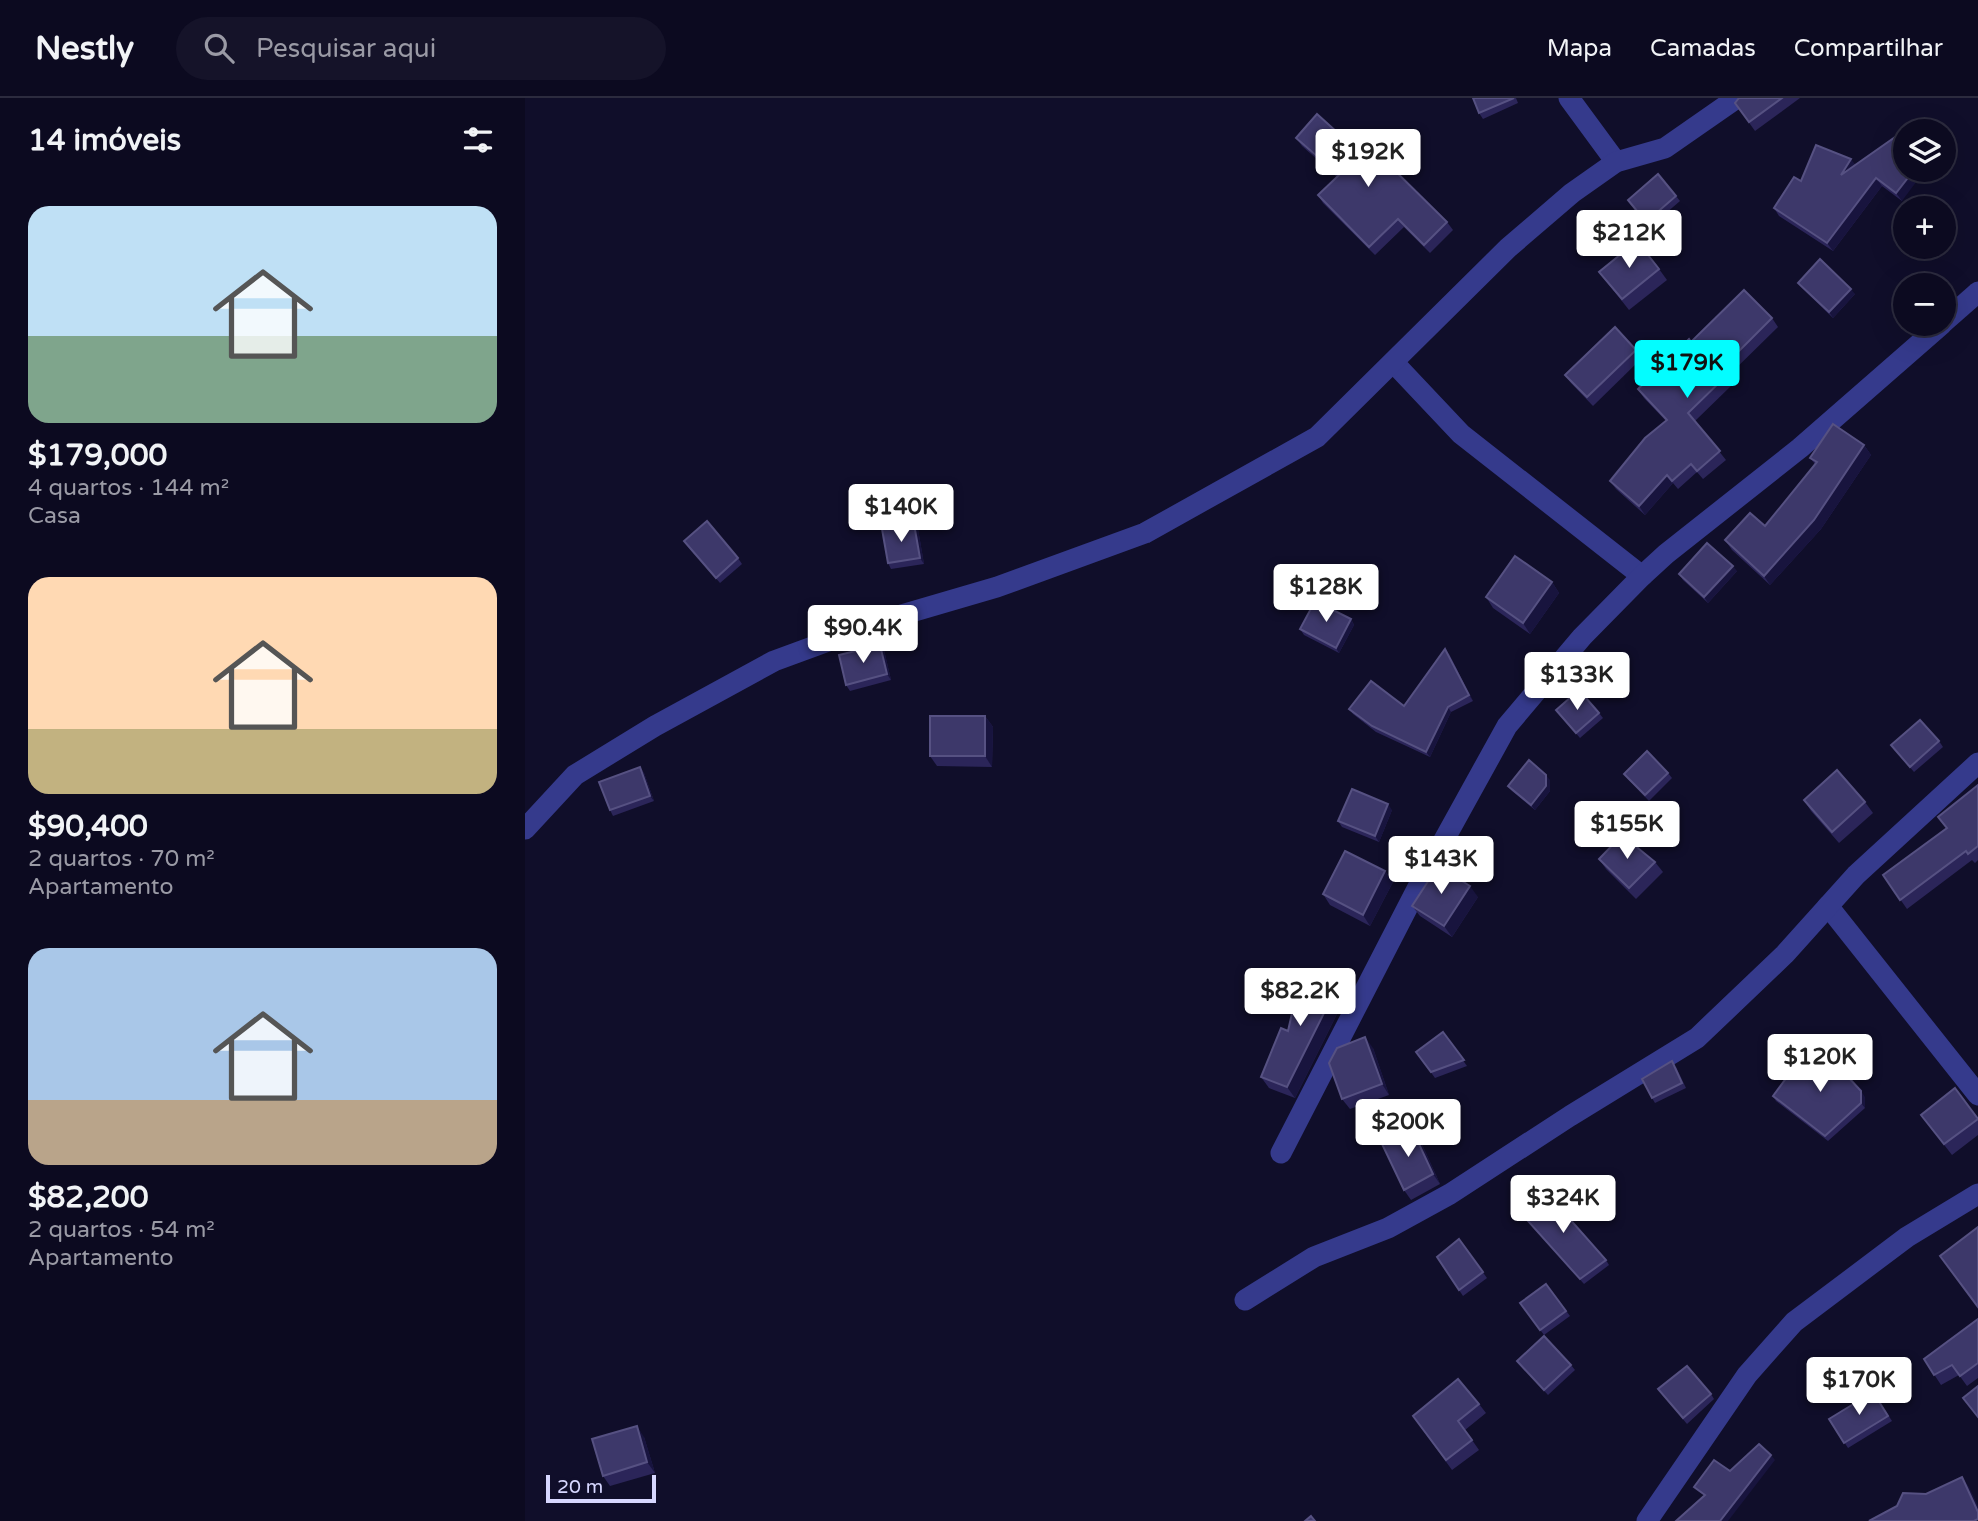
<!DOCTYPE html>
<html lang="pt">
<meta charset="utf-8">
<style>
:root{--surface:#0c0a20;--page:#151329;--text:#f1f3f6;--muted:#9a9aa5;--line:#2c2b3e;--accent:#03fdff}
body{margin:0;font-family:"Varela Round",sans-serif;background:var(--page);color:var(--text);height:100vh;display:flex;flex-direction:column;font-size:26px;white-space:nowrap}
*{box-sizing:border-box;margin:0}
p{font-size:23px;color:var(--muted)}
.icon{flex:none;width:38px;height:38px;fill:none;stroke:currentColor;stroke-width:2;stroke-linecap:round;stroke-linejoin:round}
.map{position:relative;flex:1;overflow:hidden}
.sheet{display:flex;flex-direction:column;background:var(--surface);width:525px}
.sheet>*{flex:none}
.fabs{position:absolute;left:1368px;top:21px;display:grid;gap:14px}
.fabs a{display:grid;place-items:center;width:63px;height:63px;border-radius:50%;background:var(--surface);box-shadow:0 7px 28px #0002,0 0 0 2px var(--line);font-size:35px}
.scale{position:absolute;left:21px;bottom:18px;width:110px;box-sizing:border-box;padding-left:7px;border:4px solid #d7d7ff;border-top:0;font-size:19px;line-height:24px;white-space:nowrap;color:#d7d7ff;-webkit-text-stroke:5px #100e2a;paint-order:stroke}
.price{position:absolute;translate:-50% -60px;padding:0 16px;border-radius:7px;background:#fff;color:#222;font-size:23px;line-height:46px;filter:drop-shadow(0 2px 4px #0008)}
.price::after{content:'';position:absolute;left:50%;top:42px;width:21px;height:16px;margin-left:-10px;background:inherit;clip-path:polygon(0 0,100% 0,50% 100%)}
.price.current{background:var(--accent);color:#111}
ul{padding:0;list-style:none}
li{display:grid;align-content:center;gap:14px;height:371px;padding:0 28px}
li span{display:grid;place-items:center;height:217px;border-radius:21px;color:#555}
li>.icon{margin-inline-start:auto}
span .icon{width:126px;height:126px;fill:#fffc;stroke-width:1}
li b{font-size:30px}
h2{display:flex;justify-content:space-between;align-items:center;height:84px;padding:0 28px;font-size:30px}
header{display:flex;align-items:center;gap:42px;box-sizing:border-box;height:98px;padding:0 35px;background:var(--surface);border-bottom:2px solid var(--line)}
header strong{font-size:33px}
nav{display:flex;gap:38px;margin-inline-start:auto;font-size:24px}
.search{width:490px;height:63px;background:var(--page);display:flex;align-items:center;gap:18px;box-sizing:border-box;padding:0 24px;border-radius:38px;color:var(--muted);font-size:26px}
main{display:flex;flex:1;min-height:0}
.map>svg:first-child{display:block}
.lines{fill:none;stroke-linecap:round;stroke-linejoin:round}
.minor{stroke:#353a8c;stroke-width:21}
.wall{fill:#2b2559}
.shaded-wall{fill:#18143e}
.building{fill:#3d386a;stroke:#565182;stroke-width:2}
</style>
<header>
<strong>Nestly</strong>
<div class="search"><svg class="icon" aria-label="search" viewBox="0 0 24 24"><circle cx="10" cy="10" r="6"/><path d="M15 15l6 6"/></svg>Pesquisar aqui</div>
<nav><a>Mapa</a><a>Camadas</a><a>Compartilhar</a></nav>
</header>
<main>
<section class="sheet">
<h2>14 imóveis<svg class="icon" aria-label="filters" viewBox="0 0 24 24"><path d="M4 7h16M4 17h16"/><circle cx="9" cy="7" r="2"/><circle cx="15" cy="17" r="2"/></svg></h2>
<ul>
<li><span style="background:linear-gradient(#bfe0f5 60%,#7fa58c 0)"><svg class="icon" aria-label="home" viewBox="0 0 24 24"><path d="M3 11l9-7 9 7M6 9v11h12V9"/></svg></span><div><b>$179,000</b><p>4 quartos · 144 m²</p><p>Casa</p></div></li>
<li><span style="background:linear-gradient(#ffd9b3 70%,#c2b280 0)"><svg class="icon" aria-label="home" viewBox="0 0 24 24"><path d="M3 11l9-7 9 7M6 9v11h12V9"/></svg></span><div><b>$90,400</b><p>2 quartos · 70 m²</p><p>Apartamento</p></div></li>
<li><span style="background:linear-gradient(#a9c7e8 70%,#b9a48a 0)"><svg class="icon" aria-label="home" viewBox="0 0 24 24"><path d="M3 11l9-7 9 7M6 9v11h12V9"/></svg></span><div><b>$82,200</b><p>2 quartos · 54 m²</p><p>Apartamento</p></div></li>
</ul>
</section>
<div class="map">
<svg width="1453" height="1423" viewBox="0 0 1453 1423">
<rect width="100%" height="100%" fill="#100e2a"/>
<g class="lines">
<g class="minor">
<path d="M 1044,0 L 1091,64"/>
<path d="M 1419,224 L 1453,194"/>
<path d="M 869,265 L 936,336 L 1117,478"/>
<path d="M 0,731 L 50,677 L 130,628 L 249,563 L 366,520 L 472,489 L 620,435 L 792,339 L 983,150 L 1047,95 L 1091,64 L 1140,50 L 1212,0"/>
<path d="M 1303,808 L 1453,997"/>
<path d="M 756,1055 L 893,789 L 982,628 L 1057,539 L 1117,478 L 1141,456 L 1275,350 L 1417,226"/>
<path d="M 720,1202 L 789,1159 L 863,1130 L 925,1096 L 1045,1018 L 1172,940 L 1260,856 L 1331,777 L 1453,665"/>
<path d="M 1122,1423 L 1222,1277 L 1269,1224 L 1382,1139 L 1453,1096"/>
</g>
</g>
<g class="wall">
<path d="M 948,0 L 991,0 L 993,5 L 958,21 L 954,15 Z"/>
<path d="M 1214,0 L 1275,0 L 1230,33 L 1210,5 Z"/>
<path d="M 1383,30 L 1377,103 L 1357,88 L 1308,153 L 1254,118 L 1249,110 L 1276,83 L 1330,67 Z"/>
<path d="M 771,40 L 846,65 L 922,124 L 928,132 L 905,155 L 879,129 L 850,157 L 798,105 L 793,97 L 812,79 L 777,48 Z"/>
<path d="M 1151,98 L 1155,103 L 1125,129 L 1103,102 Z"/>
<path d="M 1134,171 L 1142,182 L 1104,212 L 1074,174 Z"/>
<path d="M 1273,185 L 1330,196 L 1308,220 L 1277,190 Z"/>
<path d="M 1247,220 L 1253,229 L 1201,280 L 1206,288 L 1170,323 L 1201,362 L 1178,381 L 1172,374 L 1153,391 L 1148,385 L 1120,417 L 1091,391 L 1085,383 L 1141,323 L 1119,300 L 1113,291 L 1166,244 Z"/>
<path d="M 1111,252 L 1117,260 L 1068,308 L 1046,285 L 1040,277 Z"/>
<path d="M 1339,347 L 1346,357 L 1296,431 L 1245,487 L 1207,452 L 1200,442 L 1240,428 L 1290,366 L 1285,360 Z"/>
<path d="M 393,431 L 399,466 L 366,471 L 363,465 Z"/>
<path d="M 159,443 L 213,460 L 217,466 L 195,485 Z"/>
<path d="M 1212,473 L 1183,505 L 1158,482 L 1154,476 Z"/>
<path d="M 1027,484 L 1034,495 L 1005,536 L 968,510 L 961,499 Z"/>
<path d="M 826,521 L 829,527 L 814,555 L 779,537 L 775,531 Z"/>
<path d="M 359,552 L 366,582 L 325,593 L 321,587 Z"/>
<path d="M 924,556 L 948,603 L 926,614 L 905,659 L 851,634 L 828,616 L 824,611 L 879,608 Z"/>
<path d="M 1031,612 L 1074,615 L 1078,620 L 1055,640 Z"/>
<path d="M 460,618 L 468,629 L 467,669 L 412,668 L 405,658 Z"/>
<path d="M 1414,643 L 1418,649 L 1389,674 L 1366,647 Z"/>
<path d="M 115,669 L 119,675 L 129,703 L 88,718 L 85,712 Z"/>
<path d="M 1143,675 L 1147,680 L 1124,703 L 1103,681 L 1099,676 Z"/>
<path d="M 1025,682 L 1025,693 L 1010,712 L 987,693 L 983,688 Z"/>
<path d="M 1453,687 L 1453,762 L 1450,765 L 1447,762 L 1382,811 L 1358,777 L 1422,730 L 1413,719 Z"/>
<path d="M 1279,702 L 1340,704 L 1348,715 L 1314,745 L 1286,713 Z"/>
<path d="M 867,712 L 854,744 L 817,729 L 813,723 Z"/>
<path d="M 1074,761 L 1130,764 L 1138,774 L 1111,801 L 1081,771 Z"/>
<path d="M 860,773 L 868,784 L 845,828 L 805,807 L 798,796 Z"/>
<path d="M 953,799 L 927,839 L 895,818 L 887,808 Z"/>
<path d="M 815,883 L 823,894 L 770,1000 L 744,990 L 736,979 L 763,933 Z"/>
<path d="M 918,934 L 942,968 L 910,980 L 891,954 Z"/>
<path d="M 848,950 L 864,997 L 825,1011 L 817,1001 Z"/>
<path d="M 1151,969 L 1161,990 L 1130,1005 L 1127,1000 Z"/>
<path d="M 1248,998 L 1340,999 L 1340,1010 L 1303,1043 L 1251,1003 Z"/>
<path d="M 1396,1017 L 1453,1020 L 1453,1037 L 1427,1057 Z"/>
<path d="M 895,1042 L 915,1086 L 886,1102 L 879,1092 Z"/>
<path d="M 995,1114 L 1081,1162 L 1084,1167 L 1059,1186 Z"/>
<path d="M 934,1141 L 962,1180 L 938,1198 L 912,1159 Z"/>
<path d="M 1021,1186 L 1045,1218 L 1019,1237 L 995,1205 Z"/>
<path d="M 1453,1221 L 1453,1280 L 1442,1288 L 1434,1277 L 1416,1287 L 1399,1261 Z"/>
<path d="M 992,1263 L 1046,1267 L 1050,1272 L 1023,1297 Z"/>
<path d="M 1133,1291 L 1186,1296 L 1189,1301 L 1162,1326 Z"/>
<path d="M 1348,1294 L 1367,1323 L 1323,1350 L 1304,1321 Z"/>
<path d="M 954,1306 L 961,1315 L 940,1332 L 954,1352 L 927,1372 L 888,1318 Z"/>
<path d="M 119,1339 L 130,1375 L 85,1388 L 78,1378 Z"/>
</g>
<g class="shaded-wall">
<path d="M 1326,61 L 1332,69 L 1316,77 Z"/>
<path d="M 1389,72 L 1400,72 L 1377,103 L 1371,95 Z"/>
<path d="M 1351,80 L 1357,88 L 1308,153 L 1302,145 Z"/>
<path d="M 1326,191 L 1330,196 L 1308,220 L 1304,214 Z"/>
<path d="M 1339,347 L 1346,357 L 1296,431 L 1245,487 L 1239,478 Z"/>
<path d="M 1142,377 L 1148,385 L 1120,417 L 1114,408 Z"/>
<path d="M 389,426 L 393,431 L 399,466 L 395,460 Z"/>
<path d="M 1208,468 L 1212,473 L 1183,505 L 1179,499 Z"/>
<path d="M 1027,484 L 1034,495 L 1005,536 L 998,525 Z"/>
<path d="M 826,521 L 829,527 L 814,555 L 811,550 Z"/>
<path d="M 355,547 L 359,552 L 366,582 L 362,576 Z"/>
<path d="M 920,551 L 924,556 L 948,603 L 944,597 Z"/>
<path d="M 923,609 L 926,614 L 905,659 L 901,654 Z"/>
<path d="M 460,618 L 468,629 L 467,669 L 460,658 Z"/>
<path d="M 115,669 L 119,675 L 129,703 L 125,698 Z"/>
<path d="M 1021,677 L 1025,682 L 1025,693 L 1010,712 L 1006,707 Z"/>
<path d="M 863,706 L 867,712 L 854,744 L 850,738 Z"/>
<path d="M 860,773 L 868,784 L 845,828 L 838,817 Z"/>
<path d="M 945,788 L 953,799 L 927,839 L 919,828 Z"/>
<path d="M 815,883 L 823,894 L 770,1000 L 762,989 Z"/>
<path d="M 840,939 L 848,950 L 864,997 L 857,986 Z"/>
<path d="M 1336,993 L 1340,999 L 1340,1010 L 1336,1005 Z"/>
<path d="M 887,1031 L 895,1042 L 915,1086 L 908,1076 Z"/>
<path d="M 112,1328 L 119,1339 L 130,1375 L 122,1364 Z"/>
<path d="M 1246,1357 L 1250,1362 L 1203,1423 L 1195,1423 Z"/>
<path d="M 1437,1379 L 1444,1389 L 1453,1408 L 1453,1414 Z"/>
</g>
<g class="building">
<path d="M 948,0 L 989,0 L 954,15 Z"/>
<path d="M 1214,0 L 1257,0 L 1224,24 L 1210,5 Z"/>
<path d="M 792,16 L 846,65 L 854,57 L 922,124 L 899,147 L 873,121 L 844,149 L 793,97 L 814,77 L 771,40 Z"/>
<path d="M 1383,30 L 1387,33 L 1381,33 L 1381,72 L 1389,72 L 1371,95 L 1351,80 L 1302,145 L 1249,110 L 1269,79 L 1276,83 L 1291,47 L 1326,61 L 1316,77 Z"/>
<path d="M 1133,76 L 1151,98 L 1121,124 L 1103,102 Z"/>
<path d="M 1112,143 L 1134,171 L 1097,201 L 1074,174 Z"/>
<path d="M 1295,161 L 1326,191 L 1304,214 L 1273,185 Z"/>
<path d="M 1219,192 L 1247,220 L 1194,273 L 1200,279 L 1163,315 L 1195,353 L 1172,373 L 1166,366 L 1147,383 L 1142,377 L 1114,408 L 1085,383 L 1120,340 L 1142,322 L 1113,291 L 1164,241 L 1166,244 Z"/>
<path d="M 1090,229 L 1111,252 L 1062,299 L 1040,277 Z"/>
<path d="M 1308,326 L 1339,347 L 1289,422 L 1239,478 L 1200,442 L 1225,415 L 1240,428 L 1292,364 L 1285,360 Z"/>
<path d="M 182,423 L 213,460 L 191,480 L 159,443 Z"/>
<path d="M 389,426 L 395,460 L 363,465 L 357,431 Z"/>
<path d="M 1182,445 L 1208,468 L 1179,499 L 1154,476 Z"/>
<path d="M 990,458 L 1027,484 L 998,525 L 961,499 Z"/>
<path d="M 790,503 L 826,521 L 811,550 L 775,531 Z"/>
<path d="M 355,547 L 362,576 L 321,587 L 314,557 Z"/>
<path d="M 920,551 L 944,597 L 923,609 L 901,654 L 847,628 L 824,611 L 846,583 L 879,608 Z"/>
<path d="M 1054,592 L 1074,615 L 1051,635 L 1031,612 Z"/>
<rect x="405" y="618" width="55" height="40"/>
<path d="M 1395,622 L 1414,643 L 1385,669 L 1366,647 Z"/>
<path d="M 1122,653 L 1143,675 L 1120,697 L 1099,676 Z"/>
<path d="M 1004,662 L 1021,677 L 1021,688 L 1006,707 L 983,688 Z"/>
<path d="M 115,669 L 125,698 L 85,712 L 74,684 Z"/>
<path d="M 1312,672 L 1340,704 L 1307,734 L 1279,702 Z"/>
<path d="M 1453,687 L 1453,748 L 1443,756 L 1441,753 L 1375,802 L 1358,777 L 1422,730 L 1413,719 Z"/>
<path d="M 827,691 L 863,706 L 850,738 L 813,723 Z"/>
<path d="M 1097,737 L 1130,764 L 1104,790 L 1074,761 Z"/>
<path d="M 820,753 L 860,773 L 838,817 L 798,796 Z"/>
<path d="M 913,768 L 945,788 L 919,828 L 887,808 Z"/>
<path d="M 776,875 L 815,883 L 762,989 L 736,979 L 756,930 L 763,933 Z"/>
<path d="M 918,934 L 939,962 L 906,974 L 891,954 Z"/>
<path d="M 840,939 L 857,986 L 817,1001 L 804,965 L 812,950 Z"/>
<path d="M 1299,953 L 1336,993 L 1336,1005 L 1300,1038 L 1248,998 L 1268,971 L 1276,977 Z"/>
<path d="M 1147,963 L 1157,985 L 1127,1000 L 1117,981 Z"/>
<path d="M 1430,990 L 1453,1021 L 1419,1046 L 1396,1017 Z"/>
<path d="M 887,1031 L 908,1076 L 879,1092 L 857,1046 Z"/>
<path d="M 1020,1093 L 1081,1162 L 1055,1181 L 995,1114 Z"/>
<path d="M 1453,1129 L 1453,1209 L 1415,1158 Z"/>
<path d="M 934,1141 L 958,1174 L 934,1192 L 912,1159 Z"/>
<path d="M 1021,1186 L 1041,1213 L 1015,1232 L 995,1205 Z"/>
<path d="M 1453,1221 L 1453,1265 L 1435,1278 L 1427,1267 L 1409,1277 L 1399,1261 Z"/>
<path d="M 1019,1238 L 1046,1267 L 1019,1292 L 992,1263 Z"/>
<path d="M 1162,1268 L 1186,1296 L 1158,1320 L 1133,1291 Z"/>
<path d="M 933,1281 L 954,1306 L 933,1323 L 947,1342 L 921,1362 L 888,1318 Z"/>
<path d="M 1453,1288 L 1453,1319 L 1438,1300 Z"/>
<path d="M 1348,1294 L 1363,1318 L 1319,1345 L 1304,1321 Z"/>
<path d="M 112,1328 L 122,1364 L 78,1378 L 67,1341 Z"/>
<path d="M 1234,1346 L 1246,1357 L 1195,1423 L 1151,1423 L 1180,1397 L 1169,1389 L 1189,1362 L 1205,1373 Z"/>
<path d="M 1437,1379 L 1453,1414 L 1453,1421 L 1449,1423 L 1344,1423 L 1372,1408 L 1378,1395 L 1401,1396 Z"/>
<path d="M 786,1418 L 790,1423 L 780,1423 Z"/>
</g>
</svg>
<div class="fabs">
<a><svg class="icon" aria-label="layers" viewBox="0 0 24 24"><path d="M12 4l9 5-9 5-9-5zM3 14l9 5 9-5"/></svg></a>
<a>+</a>
<a>−</a>
</div>
<div class="scale">20 m</div>
<b class="price" style="left:843px;top:91px">$192K</b>
<b class="price" style="left:1104px;top:172px">$212K</b>
<b class="price current" style="left:1162px;top:302px">$179K</b>
<b class="price" style="left:376px;top:446px">$140K</b>
<b class="price" style="left:801px;top:526px">$128K</b>
<b class="price" style="left:338px;top:567px">$90.4K</b>
<b class="price" style="left:1052px;top:614px">$133K</b>
<b class="price" style="left:1102px;top:763px">$155K</b>
<b class="price" style="left:916px;top:798px">$143K</b>
<b class="price" style="left:775px;top:930px">$82.2K</b>
<b class="price" style="left:1295px;top:996px">$120K</b>
<b class="price" style="left:883px;top:1061px">$200K</b>
<b class="price" style="left:1038px;top:1137px">$324K</b>
<b class="price" style="left:1334px;top:1319px">$170K</b>
</div>
</main>
